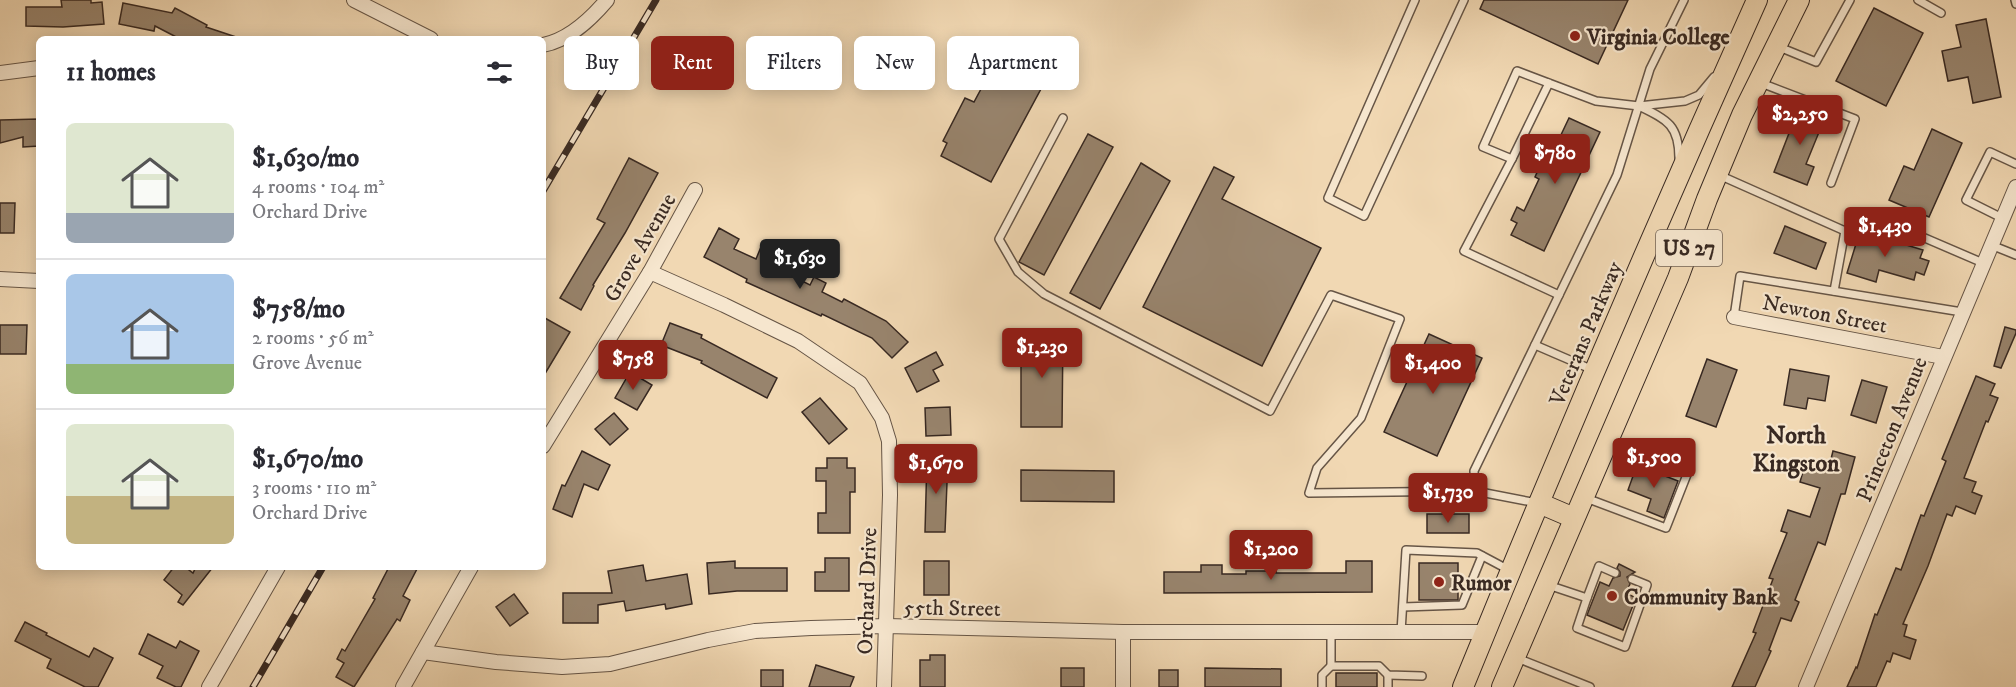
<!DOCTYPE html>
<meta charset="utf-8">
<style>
:root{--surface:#fff;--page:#f7f7f7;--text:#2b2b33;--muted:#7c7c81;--line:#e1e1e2;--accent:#8f2418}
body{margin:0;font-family:"IM FELL DW Pica",serif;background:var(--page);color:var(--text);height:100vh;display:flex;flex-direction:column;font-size:22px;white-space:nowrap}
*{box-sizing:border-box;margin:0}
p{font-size:20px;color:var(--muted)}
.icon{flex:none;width:33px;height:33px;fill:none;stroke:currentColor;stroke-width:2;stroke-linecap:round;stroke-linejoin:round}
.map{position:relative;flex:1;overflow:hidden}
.side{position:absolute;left:36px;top:36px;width:510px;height:534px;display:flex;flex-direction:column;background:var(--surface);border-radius:9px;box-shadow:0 3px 15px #0003}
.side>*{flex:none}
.guide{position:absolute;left:564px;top:36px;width:570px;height:54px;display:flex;gap:12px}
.price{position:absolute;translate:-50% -51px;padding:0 14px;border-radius:6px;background:var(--accent);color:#fff;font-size:20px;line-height:39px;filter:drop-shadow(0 2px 3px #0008)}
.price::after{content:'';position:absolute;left:50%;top:36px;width:18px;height:14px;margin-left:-9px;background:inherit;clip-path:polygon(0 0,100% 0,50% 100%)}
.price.current{background:#222;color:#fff}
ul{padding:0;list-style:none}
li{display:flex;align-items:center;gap:18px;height:150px;padding:0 30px}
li+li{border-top:2px solid var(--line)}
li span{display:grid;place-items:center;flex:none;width:168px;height:120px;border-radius:9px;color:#555}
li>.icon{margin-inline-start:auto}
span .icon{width:72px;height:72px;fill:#fffc;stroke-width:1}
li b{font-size:26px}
h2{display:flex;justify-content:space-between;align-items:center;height:72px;padding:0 30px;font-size:26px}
.chip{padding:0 21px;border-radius:9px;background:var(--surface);box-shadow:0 3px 15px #0003;font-size:21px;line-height:54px}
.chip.current{background:var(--accent);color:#fff}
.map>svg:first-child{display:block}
.building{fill:#98846d;stroke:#382922;stroke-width:1.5}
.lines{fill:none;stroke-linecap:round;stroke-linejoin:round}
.lane-casing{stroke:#665546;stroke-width:10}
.street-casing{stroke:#665546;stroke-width:16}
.primary-casing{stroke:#382922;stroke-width:22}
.lane{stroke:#f6e6ce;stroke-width:7}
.street{stroke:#f6e6ce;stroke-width:14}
.primary{stroke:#f1d8b3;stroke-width:20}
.rail-casing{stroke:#382922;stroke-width:7}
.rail{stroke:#f6e6ce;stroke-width:4.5;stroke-dasharray:14;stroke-linecap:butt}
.poi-dot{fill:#8f2418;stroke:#f6e6ce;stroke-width:2}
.labels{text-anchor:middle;stroke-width:4.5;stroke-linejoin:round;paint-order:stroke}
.shield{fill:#f6e6ce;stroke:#716256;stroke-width:1.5}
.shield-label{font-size:21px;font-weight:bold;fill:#382922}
.poi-label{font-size:22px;font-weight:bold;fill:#382922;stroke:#f6e6ce;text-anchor:start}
.street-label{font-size:22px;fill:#382922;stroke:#f6e6ce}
.neighbourhood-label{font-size:24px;font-weight:bold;fill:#382922;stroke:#f6e6ce}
</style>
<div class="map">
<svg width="2016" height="687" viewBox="0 0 2016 687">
<rect width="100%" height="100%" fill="#f1d8b3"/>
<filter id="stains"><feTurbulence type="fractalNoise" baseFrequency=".00333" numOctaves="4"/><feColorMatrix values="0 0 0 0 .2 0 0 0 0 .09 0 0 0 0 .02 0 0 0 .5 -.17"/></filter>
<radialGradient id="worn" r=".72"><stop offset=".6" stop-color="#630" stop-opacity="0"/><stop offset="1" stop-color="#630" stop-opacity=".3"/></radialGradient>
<g class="building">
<path d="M 61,0 L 91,0 L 91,3 L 102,2 L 104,24 L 63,27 L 26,26 L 26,7 L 62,7 Z"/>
<path d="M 1484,0 L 1628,0 L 1598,64 L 1480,9 Z"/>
<path d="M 123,3 L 172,13 L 175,8 L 207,25 L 206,27 L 236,37 L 235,39 L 180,39 L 155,26 L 154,31 L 119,24 Z"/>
<path d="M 1874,8 L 1923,33 L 1886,106 L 1836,81 Z"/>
<path d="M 1986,19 L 2001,97 L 1973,103 L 1968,77 L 1948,81 L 1942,51 L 1961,47 L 1956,25 Z"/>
<path d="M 995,63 L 1042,87 L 991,182 L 941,156 L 947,143 L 943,141 L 965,98 L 974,102 Z"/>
<path d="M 1800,105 L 1826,115 L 1806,164 L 1814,167 L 1807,185 L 1774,172 Z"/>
<path d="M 1569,118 L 1600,132 L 1544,251 L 1511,235 L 1517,223 L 1511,220 L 1517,207 L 1524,211 L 1539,179 L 1535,177 L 1545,155 L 1550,158 Z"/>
<path d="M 39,119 L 39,146 L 23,147 L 23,137 L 0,143 L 0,120 Z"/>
<path d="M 1932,129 L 1962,143 L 1929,217 L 1889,200 L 1904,166 L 1914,170 Z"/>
<path d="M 1088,134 L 1113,147 L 1044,275 L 1019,262 Z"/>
<path d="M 629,158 L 658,173 L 625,233 L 593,285 L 594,286 L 581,310 L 560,298 L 605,223 L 597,219 Z"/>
<path d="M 1141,163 L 1170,181 L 1100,309 L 1070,293 Z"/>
<path d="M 1214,167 L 1234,177 L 1222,199 L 1321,248 L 1262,366 L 1143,307 Z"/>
<path d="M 0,203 L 15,203 L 14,233 L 0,233 Z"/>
<path d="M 1785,226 L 1826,243 L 1816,269 L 1774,253 Z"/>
<path d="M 719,228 L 739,239 L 734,249 L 756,259 L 761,247 L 794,261 L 788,274 L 810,285 L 814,277 L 826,283 L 822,292 L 842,302 L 844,299 L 886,321 L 908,342 L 892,358 L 872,338 L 822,314 L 821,316 L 746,282 L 747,279 L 704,257 Z"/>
<path d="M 1860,231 L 1923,250 L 1920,258 L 1929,261 L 1924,275 L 1916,272 L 1914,280 L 1879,270 L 1876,282 L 1847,273 Z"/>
<path d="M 543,317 L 570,332 L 543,377 Z"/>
<path d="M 670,323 L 702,335 L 701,338 L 777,378 L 767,398 L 701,363 L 702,361 L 661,345 Z"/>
<path d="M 0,325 L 27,325 L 26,354 L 0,354 Z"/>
<path d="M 2005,327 L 2016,330 L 2016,333 L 2001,368 L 1994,366 Z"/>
<path d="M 1021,332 L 1063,332 L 1062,427 L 1021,427 Z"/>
<path d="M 1429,334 L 1482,358 L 1437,456 L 1384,432 Z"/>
<path d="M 936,352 L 943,365 L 933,370 L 939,381 L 917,392 L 905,368 Z"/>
<path d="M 1707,359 L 1737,370 L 1716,427 L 1686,416 Z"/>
<path d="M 1790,369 L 1829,376 L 1825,401 L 1808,398 L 1806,409 L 1784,405 Z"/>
<path d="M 630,372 L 652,385 L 637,410 L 615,398 Z"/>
<path d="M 1976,376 L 1995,384 L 1990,395 L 1998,398 L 1988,422 L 1986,421 L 1964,478 L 1976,482 L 1972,492 L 1982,496 L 1975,514 L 1956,506 L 1952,516 L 1947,514 L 1928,566 L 1903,624 L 1907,625 L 1904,636 L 1916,640 L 1910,659 L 1893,653 L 1890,662 L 1887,661 L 1876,687 L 1847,687 L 1856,667 L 1857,668 L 1875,614 L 1877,615 L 1896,568 L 1901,570 L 1921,515 L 1924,516 L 1946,461 L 1942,459 Z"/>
<path d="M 1862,380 L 1887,387 L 1876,423 L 1851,415 Z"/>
<path d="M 820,398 L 847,429 L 829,444 L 802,412 Z"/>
<path d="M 950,407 L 951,435 L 926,436 L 925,408 Z"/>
<path d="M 614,413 L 628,429 L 610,445 L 595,429 Z"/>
<path d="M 582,451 L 610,465 L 598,490 L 584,484 L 572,517 L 553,509 L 562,485 L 565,486 Z"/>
<path d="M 1833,451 L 1855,457 L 1845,494 L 1841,494 L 1825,545 L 1818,542 L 1795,600 L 1799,602 L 1791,621 L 1781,618 L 1769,650 L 1771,651 L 1755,687 L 1732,687 L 1756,633 L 1753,632 L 1773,579 L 1769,578 L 1787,533 L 1781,531 L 1788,510 L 1810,517 L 1820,488 L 1800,482 L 1806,461 L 1829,467 Z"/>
<path d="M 827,458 L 847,458 L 847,468 L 855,468 L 855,492 L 850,492 L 850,533 L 818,533 L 818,513 L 826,513 L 826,481 L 816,481 L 816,468 L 827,468 Z"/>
<path d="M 927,458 L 948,458 L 945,532 L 925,532 Z"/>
<path d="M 1637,465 L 1678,481 L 1664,518 L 1647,511 L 1651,499 L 1628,490 Z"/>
<path d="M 1021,470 L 1114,471 L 1114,502 L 1021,501 Z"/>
<rect x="1427" y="514" width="42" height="19"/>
<path d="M 825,558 L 849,558 L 849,591 L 815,591 L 815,572 L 825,572 Z"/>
<path d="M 735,561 L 735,568 L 787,568 L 787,591 L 737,591 L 709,594 L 707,563 Z"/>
<rect x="924" y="561" width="25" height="34"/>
<path d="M 1346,561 L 1372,561 L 1372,592 L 1164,593 L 1164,572 L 1201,572 L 1201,565 L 1222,565 L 1222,574 L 1246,574 L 1246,571 L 1276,571 L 1276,573 L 1346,573 Z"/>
<rect x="1419" y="563" width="39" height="37"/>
<path d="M 1619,564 L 1635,572 L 1627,577 L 1630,584 L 1626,593 L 1636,598 L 1623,630 L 1587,615 L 1600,582 L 1609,586 L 1613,578 L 1620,576 L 1620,572 L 1617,568 Z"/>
<path d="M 643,565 L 646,581 L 687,574 L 692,604 L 666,609 L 665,604 L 626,611 L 624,601 L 598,605 L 598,623 L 563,623 L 563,593 L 612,593 L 608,571 Z"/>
<path d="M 174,567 L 185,567 L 193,573 L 196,567 L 213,567 L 183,605 L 178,602 L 182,595 L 164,580 Z"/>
<path d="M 389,567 L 418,567 L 403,596 L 410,600 L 400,621 L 397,619 L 354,687 L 336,677 L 344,663 L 337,659 L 342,649 L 345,651 L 375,599 L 373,598 Z"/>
<path d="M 514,594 L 528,613 L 510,626 L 496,607 Z"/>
<path d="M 25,622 L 47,633 L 46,635 L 89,657 L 94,648 L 113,658 L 98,687 L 85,687 L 47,668 L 51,659 L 15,641 Z"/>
<path d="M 148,634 L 176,648 L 180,641 L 199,651 L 181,687 L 176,687 L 157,678 L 163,666 L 139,654 Z"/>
<path d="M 930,655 L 945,655 L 945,687 L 920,687 L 920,660 L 930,660 Z"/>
<path d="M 816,665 L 854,677 L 850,687 L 809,687 Z"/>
<rect x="1061" y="668" width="23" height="19"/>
<path d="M 1205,668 L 1281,669 L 1281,687 L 1205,687 Z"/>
<rect x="761" y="670" width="22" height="17"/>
<rect x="1159" y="670" width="19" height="17"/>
<rect x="1336" y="673" width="41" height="14"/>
</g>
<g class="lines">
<g class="lane-casing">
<g id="lane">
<path d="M 1415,0 L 1328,198 L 1364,216 L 1464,0"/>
<path d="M 1918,0 L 1941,13"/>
<path d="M 2015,0 L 2016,4"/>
<path d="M 1779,47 L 1816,62 L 1850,0"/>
<path d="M 1549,83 L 1512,159 L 1483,147 L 1517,71 L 1596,101 L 1639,106 L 1685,101 L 1699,95 L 1714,77"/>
<path d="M 1761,83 L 1855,119 L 1831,183"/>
<path d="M 1641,107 C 1668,120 1679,126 1679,158"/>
<path d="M 1063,118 L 999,239 L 1018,272 L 1044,294 L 1270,411 L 1331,295 L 1400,319 L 1361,418 L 1317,468 L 1309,493 L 1475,491 L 1537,503"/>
<path d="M 1512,159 L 1464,251 L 1559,295"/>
<path d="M 1719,175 L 1845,231"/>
<path d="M 2002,218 L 1966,200 L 1990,152 L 2016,164"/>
<path d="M 1991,245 L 2016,255"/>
<path d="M 1834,291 L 1845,231 L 1858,220 L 1883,220 L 1983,263"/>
<path d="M 1734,317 L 1740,276 L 1962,312"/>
<path d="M 1535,345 L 1593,370"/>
<path d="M 1475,491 L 1474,471 L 1617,175 L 1650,69 L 1684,0"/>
<path d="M 1586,498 L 1666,528 L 1688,472 L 1610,440"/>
<path d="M 1548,585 L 1587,598 L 1599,566 L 1615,573"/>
<path d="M 1587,598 L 1577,628 L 1625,647 L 1647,585 L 1632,579"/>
<path d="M 1403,607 L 1462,605 L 1482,556"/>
<path d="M 1331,632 L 1331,666"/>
<path d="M 1401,632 L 1406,550 L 1477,553 L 1509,570"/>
<path d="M 1517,658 L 1590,687"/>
<path d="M 1388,675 L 1388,687"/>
<path d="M 1322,687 L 1322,675 L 1331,666 L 1379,666 L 1388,675 L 1422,676"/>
</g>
</g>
<g class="street-casing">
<g id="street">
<path d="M 354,0 L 431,39"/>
<path d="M 543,45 C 569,40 590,20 607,0"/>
<path d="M 0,73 L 39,68"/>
<path d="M 650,272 L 724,305 L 798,341 L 860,383 L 882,418 L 889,441 L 890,495 L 884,687"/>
<path d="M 0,279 L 39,281"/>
<path d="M 1734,317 L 1943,357"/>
<path d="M 543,446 L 650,272 L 695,190"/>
<path d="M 1123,632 L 1123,687"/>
<path d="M 423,652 L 496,662 L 562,667 L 610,664 L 708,640 L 755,631 L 811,628 L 887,626 L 1123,632 L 1485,632"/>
<path d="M 209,687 L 278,567"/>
<path d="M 403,687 L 471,567"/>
<path d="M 1806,687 L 2016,187"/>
</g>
</g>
<g class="primary-casing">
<g id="primary">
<path d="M 1539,503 L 1574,518"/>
<path d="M 1463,687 C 1557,456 1655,227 1757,0"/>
<path d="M 1502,687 L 1678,278 L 1707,199 L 1742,115 L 1799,0"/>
</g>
</g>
<use href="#lane" class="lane"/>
<use href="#street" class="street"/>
<use href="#primary" class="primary"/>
<g class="rail-casing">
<g id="rail">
<path d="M 543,191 L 656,0"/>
<path d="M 253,687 L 323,567"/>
</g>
</g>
<use href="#rail" class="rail"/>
</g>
<g class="poi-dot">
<circle cx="1575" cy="36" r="6"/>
<circle cx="1439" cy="582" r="6"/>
<circle cx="1612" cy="596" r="6"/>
</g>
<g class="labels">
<rect class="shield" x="1656" y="230" width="66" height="36" rx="4.5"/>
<g class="shield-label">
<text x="1689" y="255">US 27</text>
</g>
<g class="poi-label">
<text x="1587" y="44">Virginia College</text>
<text x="1451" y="590">Rumor</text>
<text x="1624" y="604">Community Bank</text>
</g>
<g class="street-label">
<text transform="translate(639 247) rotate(-60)" y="8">Grove Avenue</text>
<text transform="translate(1825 313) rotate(11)" y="8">Newton Street</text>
<text transform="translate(1585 333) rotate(-67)" y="8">Veterans Parkway</text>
<text transform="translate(1891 429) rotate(-68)" y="8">Princeton Avenue</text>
<text transform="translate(866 591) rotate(-88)" y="8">Orchard Drive</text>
<text transform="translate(952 607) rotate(1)" y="8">55th Street</text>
</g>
<g class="neighbourhood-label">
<text x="1796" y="443">North<tspan x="1796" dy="28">Kingston</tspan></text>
</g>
</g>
<rect width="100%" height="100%" filter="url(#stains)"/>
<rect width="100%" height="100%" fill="url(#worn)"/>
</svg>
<b class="price" style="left:1800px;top:146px">$2,250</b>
<b class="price" style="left:1555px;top:185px">$780</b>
<b class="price" style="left:1885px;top:258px">$1,430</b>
<b class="price current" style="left:800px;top:290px">$1,630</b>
<b class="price" style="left:1042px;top:379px">$1,230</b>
<b class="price" style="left:633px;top:391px">$758</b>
<b class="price" style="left:1433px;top:395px">$1,400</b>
<b class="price" style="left:1654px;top:489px">$1,500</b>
<b class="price" style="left:936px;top:495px">$1,670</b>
<b class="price" style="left:1448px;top:524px">$1,730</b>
<b class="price" style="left:1271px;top:581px">$1,200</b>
<div class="guide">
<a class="chip">Buy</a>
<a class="chip current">Rent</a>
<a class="chip">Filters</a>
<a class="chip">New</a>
<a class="chip">Apartment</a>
</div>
<section class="side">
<h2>11 homes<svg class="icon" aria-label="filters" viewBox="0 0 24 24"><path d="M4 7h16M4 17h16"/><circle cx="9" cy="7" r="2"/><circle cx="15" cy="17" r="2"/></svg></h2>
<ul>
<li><span style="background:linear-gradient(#dfe7d0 75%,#9aa5b1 0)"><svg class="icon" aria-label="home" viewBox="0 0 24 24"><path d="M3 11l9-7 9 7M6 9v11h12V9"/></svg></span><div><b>$1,630/mo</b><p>4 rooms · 104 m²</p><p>Orchard Drive</p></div></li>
<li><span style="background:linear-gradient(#a9c7e8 75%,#8fb573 0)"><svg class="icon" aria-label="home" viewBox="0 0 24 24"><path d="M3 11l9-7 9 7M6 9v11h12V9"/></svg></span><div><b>$758/mo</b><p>2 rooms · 56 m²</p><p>Grove Avenue</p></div></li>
<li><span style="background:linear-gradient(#dfe7d0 60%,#c2b280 0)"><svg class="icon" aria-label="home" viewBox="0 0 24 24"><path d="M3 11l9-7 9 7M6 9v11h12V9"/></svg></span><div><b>$1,670/mo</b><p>3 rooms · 110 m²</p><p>Orchard Drive</p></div></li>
</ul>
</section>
</div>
